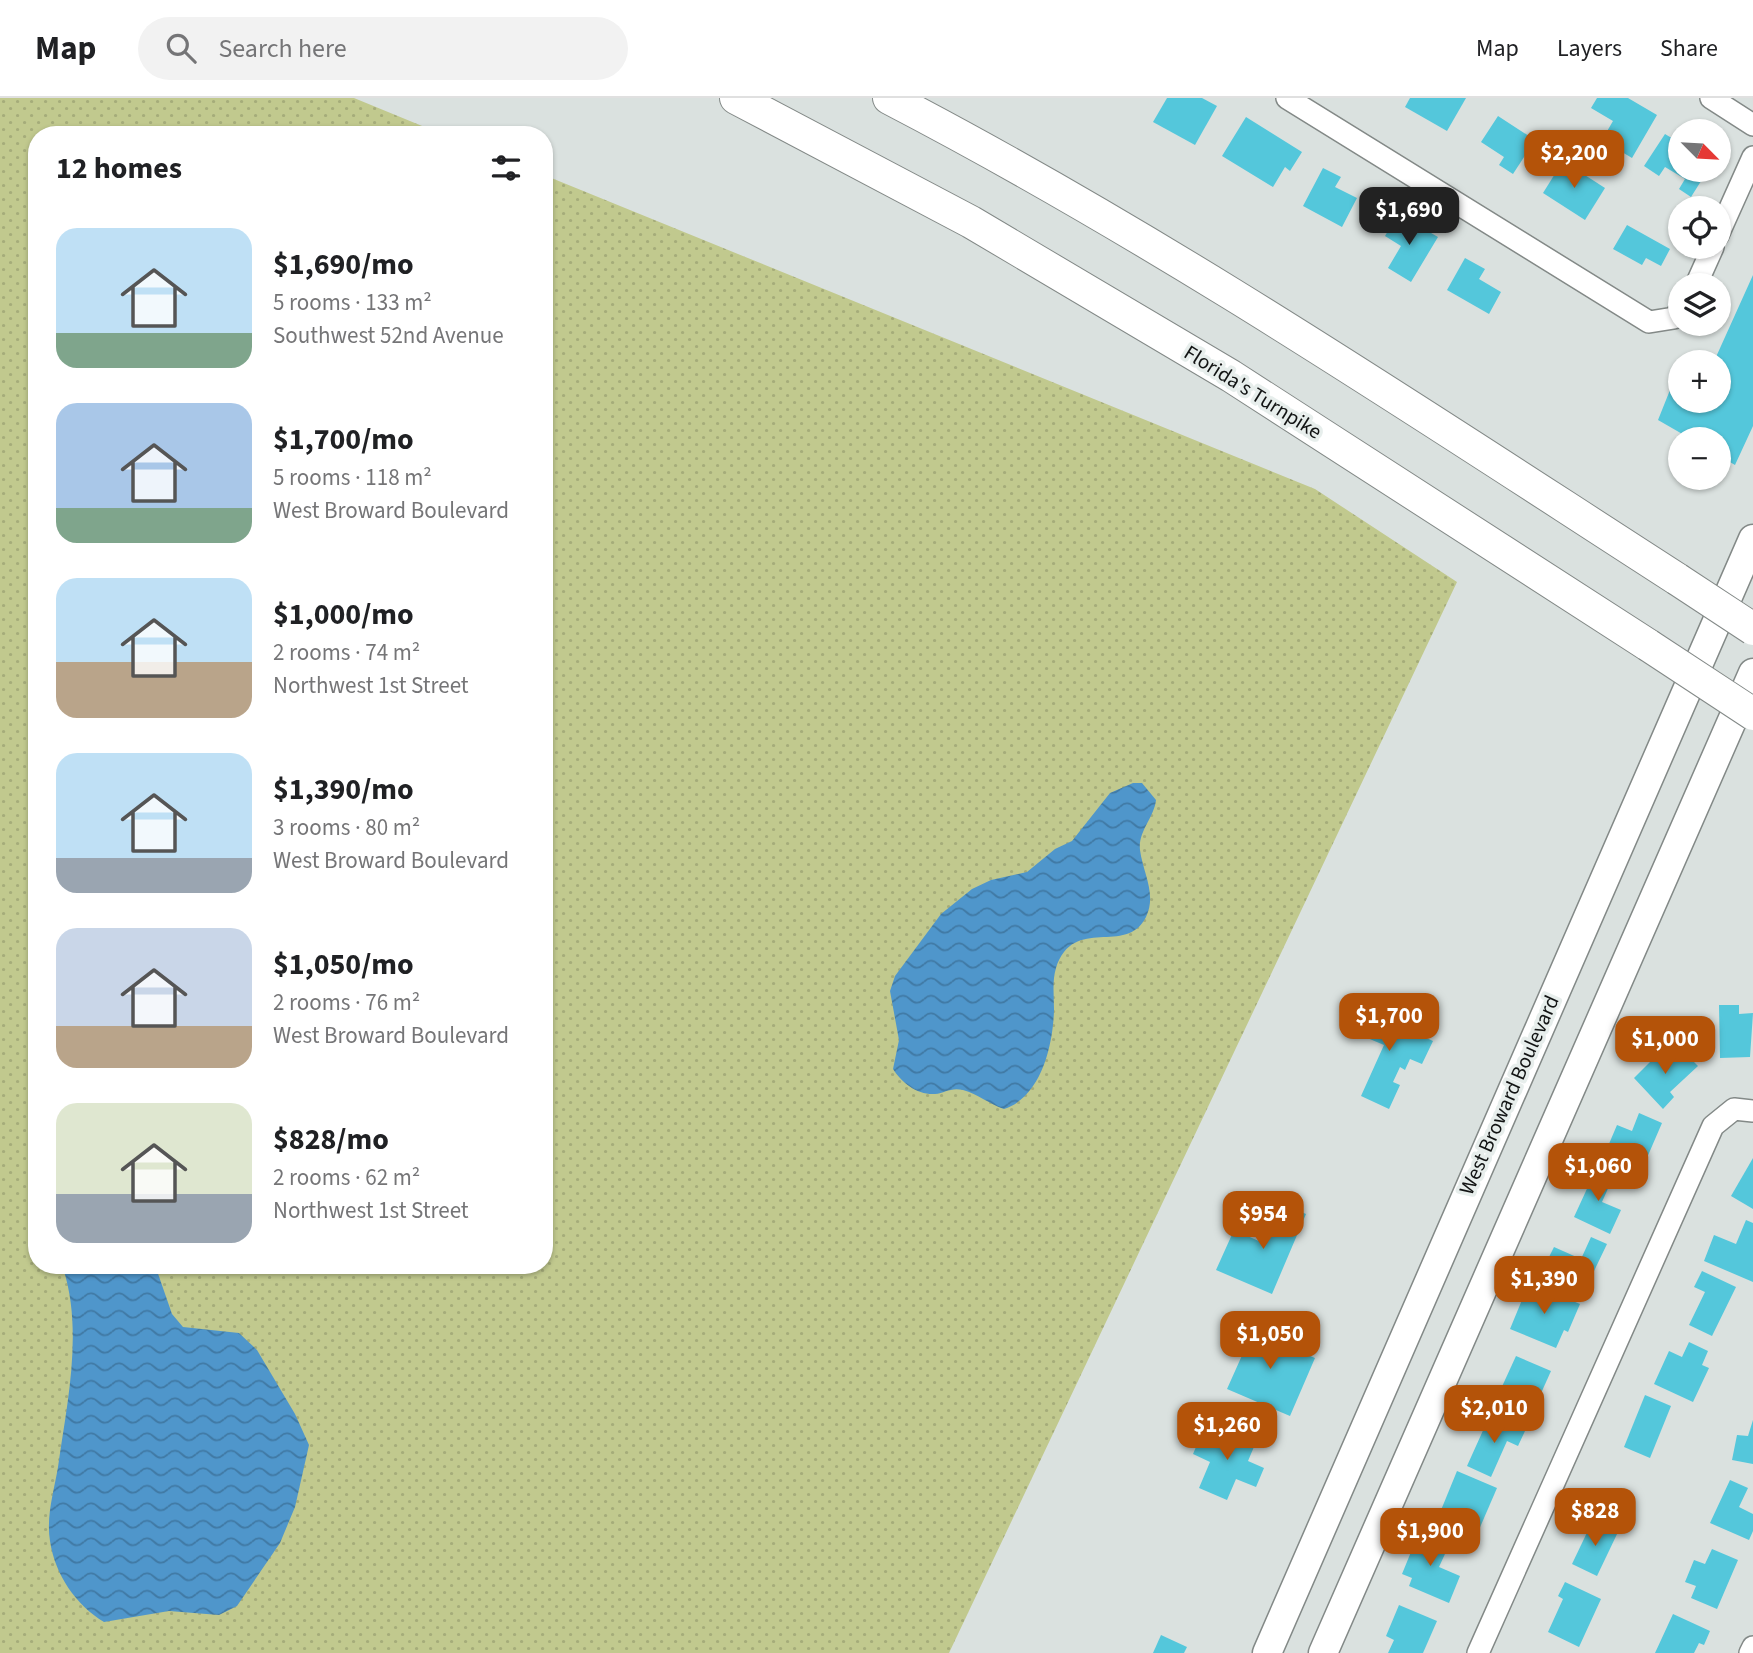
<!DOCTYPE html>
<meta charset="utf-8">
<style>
:root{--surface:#fff;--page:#f2f2f2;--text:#202124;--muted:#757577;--line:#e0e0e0;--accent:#b45309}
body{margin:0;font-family:"Source Sans 3",sans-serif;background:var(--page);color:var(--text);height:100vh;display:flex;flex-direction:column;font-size:26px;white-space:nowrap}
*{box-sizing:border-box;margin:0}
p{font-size:23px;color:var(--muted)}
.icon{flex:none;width:38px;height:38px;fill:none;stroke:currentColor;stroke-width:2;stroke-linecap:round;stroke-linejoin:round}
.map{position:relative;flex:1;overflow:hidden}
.side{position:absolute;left:28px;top:28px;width:525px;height:1148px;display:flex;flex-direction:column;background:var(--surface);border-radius:28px;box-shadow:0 2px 5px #0004}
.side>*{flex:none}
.needle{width:46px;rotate:114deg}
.controls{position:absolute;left:1668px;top:21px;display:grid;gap:14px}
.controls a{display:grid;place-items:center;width:63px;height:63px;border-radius:50%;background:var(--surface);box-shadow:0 2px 5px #0004;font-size:35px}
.price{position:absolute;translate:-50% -60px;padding:0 16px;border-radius:14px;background:var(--accent);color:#fff;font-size:23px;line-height:46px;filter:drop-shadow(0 2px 4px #0008)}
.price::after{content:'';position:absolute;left:50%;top:42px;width:21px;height:16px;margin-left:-10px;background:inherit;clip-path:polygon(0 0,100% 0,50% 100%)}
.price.active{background:#222;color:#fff}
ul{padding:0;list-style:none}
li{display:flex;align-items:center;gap:21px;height:175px;padding:0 28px}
li span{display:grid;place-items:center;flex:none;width:196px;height:140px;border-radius:21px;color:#555}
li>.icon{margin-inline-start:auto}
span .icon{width:84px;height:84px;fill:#fffc;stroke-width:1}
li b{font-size:30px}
h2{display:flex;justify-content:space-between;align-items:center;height:84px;padding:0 28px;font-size:30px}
header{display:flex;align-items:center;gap:42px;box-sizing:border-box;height:98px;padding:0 35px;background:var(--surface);border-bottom:2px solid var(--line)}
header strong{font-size:33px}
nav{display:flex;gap:38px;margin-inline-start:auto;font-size:24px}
.search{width:490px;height:63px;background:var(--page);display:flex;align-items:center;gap:18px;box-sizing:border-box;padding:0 24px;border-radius:38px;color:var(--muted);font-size:26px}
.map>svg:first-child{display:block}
.grass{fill:url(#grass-dots)}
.water{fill:url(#water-waves)}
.building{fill:#54c7db}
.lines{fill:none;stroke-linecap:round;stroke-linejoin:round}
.minor-casing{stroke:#838987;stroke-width:24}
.major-casing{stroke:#838987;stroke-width:31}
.highway-casing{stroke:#838987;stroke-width:34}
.minor{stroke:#fff;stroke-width:21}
.major{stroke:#fff;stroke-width:28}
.highway{stroke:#fff;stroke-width:32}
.highway-bridge-casing{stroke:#838987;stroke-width:34;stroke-linecap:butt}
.highway-bridge{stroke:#fff;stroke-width:32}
.labels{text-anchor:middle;stroke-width:7;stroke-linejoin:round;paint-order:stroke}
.street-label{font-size:21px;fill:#121414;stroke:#e7eeec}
</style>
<header>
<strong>Map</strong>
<div class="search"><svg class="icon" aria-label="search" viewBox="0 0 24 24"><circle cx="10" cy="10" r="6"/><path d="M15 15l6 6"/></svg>Search here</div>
<nav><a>Map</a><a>Layers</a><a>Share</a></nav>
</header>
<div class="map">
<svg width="1753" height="1555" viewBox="0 0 1753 1555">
<defs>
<pattern id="grass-dots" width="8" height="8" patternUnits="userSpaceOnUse" patternTransform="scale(1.75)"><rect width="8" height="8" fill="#c1c98e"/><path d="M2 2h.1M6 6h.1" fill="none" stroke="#a5ac7a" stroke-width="1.8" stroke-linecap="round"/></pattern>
<pattern id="water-waves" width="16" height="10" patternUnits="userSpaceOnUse" patternTransform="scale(1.75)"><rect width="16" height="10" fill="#4f96cb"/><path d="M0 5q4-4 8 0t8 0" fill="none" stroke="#4079a4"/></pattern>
</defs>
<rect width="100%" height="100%" fill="#dae1df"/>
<path class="grass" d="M 0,0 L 354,0 L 444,37 L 37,37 L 37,1167 L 544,1167 L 544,77 L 1315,391 L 1457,484 L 949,1555 L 0,1555 Z"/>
<g class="water">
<path d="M 1133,685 L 1142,685 L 1156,702 C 1154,720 1138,733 1140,752 C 1143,775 1157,796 1146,819 C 1126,859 1074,816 1056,870 C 1052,883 1054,898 1054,912 C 1053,948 1041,999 1004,1011 C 989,1006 978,996 963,992 C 951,989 945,995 935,996 C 917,997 902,985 893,971 L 899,942 L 890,893 L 895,878 L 941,816 L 972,791 L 991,782 L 1027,774 L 1055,751 L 1072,743 L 1110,695 Z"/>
<path d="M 62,1167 L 155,1167 L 172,1216 L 183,1229 L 239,1235 L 257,1252 L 295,1316 L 309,1347 L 295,1409 L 280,1445 L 237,1508 L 219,1517 L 169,1513 L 104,1524 C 76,1507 55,1477 50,1443 C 46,1418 54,1393 58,1369 C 67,1305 84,1230 62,1167 Z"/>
</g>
<g class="building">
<path d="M 1167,0 L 1202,0 L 1217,8 L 1195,47 L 1153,24 Z"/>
<path d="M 1410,0 L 1466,0 L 1447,33 L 1405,9 Z"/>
<path d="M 1597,0 L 1628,0 L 1657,17 L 1632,60 L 1602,42 L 1613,23 L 1591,10 Z"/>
<path d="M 1498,18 L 1535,42 L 1513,76 L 1499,67 L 1504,59 L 1481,44 Z"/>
<path d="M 1246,19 L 1302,54 L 1290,73 L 1285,69 L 1273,89 L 1222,58 Z"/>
<path d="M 1665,36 L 1680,45 L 1680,72 L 1708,72 L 1691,99 L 1679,91 L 1685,81 L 1665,69 L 1659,78 L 1644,68 Z"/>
<path d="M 1563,63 L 1605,90 L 1585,122 L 1543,95 Z"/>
<path d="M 1323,70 L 1341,79 L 1335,89 L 1357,100 L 1342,129 L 1303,108 Z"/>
<path d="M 1398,116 L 1438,139 L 1411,184 L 1388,170 L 1401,148 L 1385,138 Z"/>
<path d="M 1627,127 L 1670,151 L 1661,168 L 1646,160 L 1642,167 L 1613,151 Z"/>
<path d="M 1465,160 L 1485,171 L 1479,181 L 1501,194 L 1489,216 L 1447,192 Z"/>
<path d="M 1753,177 L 1753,328 L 1735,367 L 1718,357 L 1718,341 L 1691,341 L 1658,322 L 1674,282 L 1680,283 L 1680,303 L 1718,303 L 1718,264 L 1703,264 L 1707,255 L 1716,259 Z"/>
<path d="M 1366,905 L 1390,916 L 1387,922 L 1433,943 L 1422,966 L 1410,961 L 1405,972 L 1400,969 L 1393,984 L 1400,987 L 1389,1011 L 1361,998 L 1384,947 L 1353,934 Z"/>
<path d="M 1719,907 L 1739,907 L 1739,916 L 1753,915 L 1750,959 L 1720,960 Z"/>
<path d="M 1681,951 L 1698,968 L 1670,994 L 1674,999 L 1663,1011 L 1634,980 L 1658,956 L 1667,964 Z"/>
<path d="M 1639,1015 L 1662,1025 L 1640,1076 L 1603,1060 L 1617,1027 L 1632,1033 Z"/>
<path d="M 1753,1060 L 1753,1111 L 1731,1098 Z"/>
<path d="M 1597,1069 L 1614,1077 L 1602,1104 L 1621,1112 L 1610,1136 L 1574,1119 Z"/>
<path d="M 1278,1104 L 1306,1116 L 1272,1196 L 1216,1172 L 1234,1132 L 1261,1144 Z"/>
<path d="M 1746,1122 L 1753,1125 L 1753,1184 L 1704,1163 L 1714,1137 L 1736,1146 Z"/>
<path d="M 1591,1139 L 1607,1146 L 1583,1196 L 1569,1190 L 1573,1180 L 1545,1167 L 1554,1149 L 1581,1161 Z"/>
<path d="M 1702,1173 L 1736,1189 L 1712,1238 L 1689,1227 L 1705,1194 L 1694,1189 Z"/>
<path d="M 1529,1185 L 1580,1206 L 1568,1234 L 1564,1232 L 1556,1250 L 1510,1231 Z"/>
<path d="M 1246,1224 L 1272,1235 L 1270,1241 L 1315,1260 L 1290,1318 L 1227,1291 L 1248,1244 L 1239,1241 Z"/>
<path d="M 1689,1244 L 1708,1253 L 1702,1267 L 1709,1270 L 1693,1304 L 1654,1286 L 1669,1253 L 1682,1259 Z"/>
<path d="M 1516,1258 L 1551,1273 L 1529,1322 L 1494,1306 Z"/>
<path d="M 1645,1297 L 1671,1308 L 1650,1360 L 1624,1349 Z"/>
<path d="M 1490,1317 L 1525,1333 L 1518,1348 L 1507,1343 L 1491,1379 L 1467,1368 Z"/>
<path d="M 1753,1322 L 1753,1366 L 1732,1362 L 1737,1337 L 1748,1338 Z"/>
<path d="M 1204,1330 L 1229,1340 L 1232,1333 L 1256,1344 L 1248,1363 L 1264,1370 L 1256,1389 L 1236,1381 L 1227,1402 L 1199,1390 L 1210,1364 L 1193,1356 Z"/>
<path d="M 1457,1373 L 1497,1390 L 1478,1434 L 1439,1417 Z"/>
<path d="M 1730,1382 L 1748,1390 L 1739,1409 L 1753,1416 L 1753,1433 L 1749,1442 L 1710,1425 Z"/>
<path d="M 1593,1422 L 1618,1434 L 1597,1478 L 1572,1466 Z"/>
<path d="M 1420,1432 L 1450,1445 L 1439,1469 L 1460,1478 L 1449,1505 L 1409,1488 L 1412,1480 L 1402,1476 Z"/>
<path d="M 1712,1451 L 1738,1462 L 1717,1511 L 1691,1500 L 1696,1488 L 1685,1484 L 1694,1462 L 1705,1466 Z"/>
<path d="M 1565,1484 L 1601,1501 L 1579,1549 L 1548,1534 L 1563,1501 L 1558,1498 Z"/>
<path d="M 1399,1507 L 1437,1523 L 1423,1555 L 1388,1555 L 1394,1542 L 1386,1538 Z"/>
<path d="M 1673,1516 L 1710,1533 L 1704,1547 L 1699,1545 L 1694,1555 L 1655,1555 Z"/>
<path d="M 1161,1537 L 1187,1549 L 1184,1555 L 1153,1555 Z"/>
</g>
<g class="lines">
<g class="minor-casing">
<g id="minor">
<path d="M 1287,0 L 1649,224 L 1674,220 L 1680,212"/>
<path d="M 1711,0 L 1753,27"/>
<path d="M 1718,137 L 1753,59"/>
<path d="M 1696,187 L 1713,149"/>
<path d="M 1478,1555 L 1713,1028 L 1734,1011 L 1753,1013"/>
<path d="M 1750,1555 L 1753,1549"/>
</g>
</g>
<g class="major-casing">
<g id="major">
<path d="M 1267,1555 L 1753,441"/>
<path d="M 1323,1555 L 1753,575"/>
</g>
</g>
<g class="highway-casing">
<g id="highway">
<path d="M 736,0 L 971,124 L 1231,278 L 1648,547"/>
<path d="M 889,0 C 1162,142 1418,314 1677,481"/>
</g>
</g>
<use href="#minor" class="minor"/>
<use href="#major" class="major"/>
<use href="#highway" class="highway"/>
<g class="highway-bridge-casing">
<g id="highway-bridge">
<path d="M 1677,481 L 1753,531"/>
<path d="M 1648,547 L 1753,616"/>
</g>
</g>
<use href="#highway-bridge" class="highway-bridge"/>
</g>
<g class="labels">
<g class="street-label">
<text transform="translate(1253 294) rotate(32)" y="7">Florida's Turnpike</text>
<text transform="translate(1509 997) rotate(-66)" y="7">West Broward Boulevard</text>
</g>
</g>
</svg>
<div class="controls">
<a><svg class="needle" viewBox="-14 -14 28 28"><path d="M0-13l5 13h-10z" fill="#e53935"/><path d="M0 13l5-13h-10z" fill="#757577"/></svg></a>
<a><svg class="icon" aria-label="locate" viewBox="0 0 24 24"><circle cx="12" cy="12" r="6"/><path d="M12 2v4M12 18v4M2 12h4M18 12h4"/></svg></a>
<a><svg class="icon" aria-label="layers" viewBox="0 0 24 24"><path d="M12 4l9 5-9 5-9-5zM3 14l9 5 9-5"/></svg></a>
<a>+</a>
<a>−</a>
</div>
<b class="price" style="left:1574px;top:92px">$2,200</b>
<b class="price active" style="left:1409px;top:149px">$1,690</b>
<b class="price" style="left:1389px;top:955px">$1,700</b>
<b class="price" style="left:1665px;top:978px">$1,000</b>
<b class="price" style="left:1598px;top:1105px">$1,060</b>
<b class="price" style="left:1263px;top:1153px">$954</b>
<b class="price" style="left:1544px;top:1218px">$1,390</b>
<b class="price" style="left:1270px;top:1273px">$1,050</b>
<b class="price" style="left:1494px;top:1347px">$2,010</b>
<b class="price" style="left:1227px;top:1364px">$1,260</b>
<b class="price" style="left:1595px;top:1450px">$828</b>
<b class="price" style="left:1430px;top:1470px">$1,900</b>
<section class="side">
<h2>12 homes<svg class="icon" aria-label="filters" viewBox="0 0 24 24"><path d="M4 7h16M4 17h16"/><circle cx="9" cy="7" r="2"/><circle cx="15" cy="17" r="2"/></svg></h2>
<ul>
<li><span style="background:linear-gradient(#bfe0f5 75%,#7fa58c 0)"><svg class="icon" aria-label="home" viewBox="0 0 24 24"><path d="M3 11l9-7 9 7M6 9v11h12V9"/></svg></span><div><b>$1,690/mo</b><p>5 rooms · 133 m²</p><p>Southwest 52nd Avenue</p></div></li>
<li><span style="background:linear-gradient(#a9c7e8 75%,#7fa58c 0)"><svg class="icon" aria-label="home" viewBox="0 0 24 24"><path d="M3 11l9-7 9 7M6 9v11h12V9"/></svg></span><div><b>$1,700/mo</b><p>5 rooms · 118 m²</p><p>West Broward Boulevard</p></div></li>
<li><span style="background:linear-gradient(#bfe0f5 60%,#b9a48a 0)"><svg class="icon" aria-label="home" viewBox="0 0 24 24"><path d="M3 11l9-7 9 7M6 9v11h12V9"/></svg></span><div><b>$1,000/mo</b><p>2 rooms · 74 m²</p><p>Northwest 1st Street</p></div></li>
<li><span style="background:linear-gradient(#bfe0f5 75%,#9aa5b1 0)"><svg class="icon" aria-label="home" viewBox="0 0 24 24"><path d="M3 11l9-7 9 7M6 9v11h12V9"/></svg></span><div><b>$1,390/mo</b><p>3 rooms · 80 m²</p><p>West Broward Boulevard</p></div></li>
<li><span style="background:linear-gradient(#c9d6e8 70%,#b9a48a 0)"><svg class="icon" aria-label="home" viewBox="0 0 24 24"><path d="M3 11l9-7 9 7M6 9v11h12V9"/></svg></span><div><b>$1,050/mo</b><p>2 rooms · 76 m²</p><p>West Broward Boulevard</p></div></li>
<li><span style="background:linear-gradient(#dfe7d0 65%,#9aa5b1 0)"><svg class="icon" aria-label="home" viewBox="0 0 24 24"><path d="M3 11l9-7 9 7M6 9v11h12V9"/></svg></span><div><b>$828/mo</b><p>2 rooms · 62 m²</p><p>Northwest 1st Street</p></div></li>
</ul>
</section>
</div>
